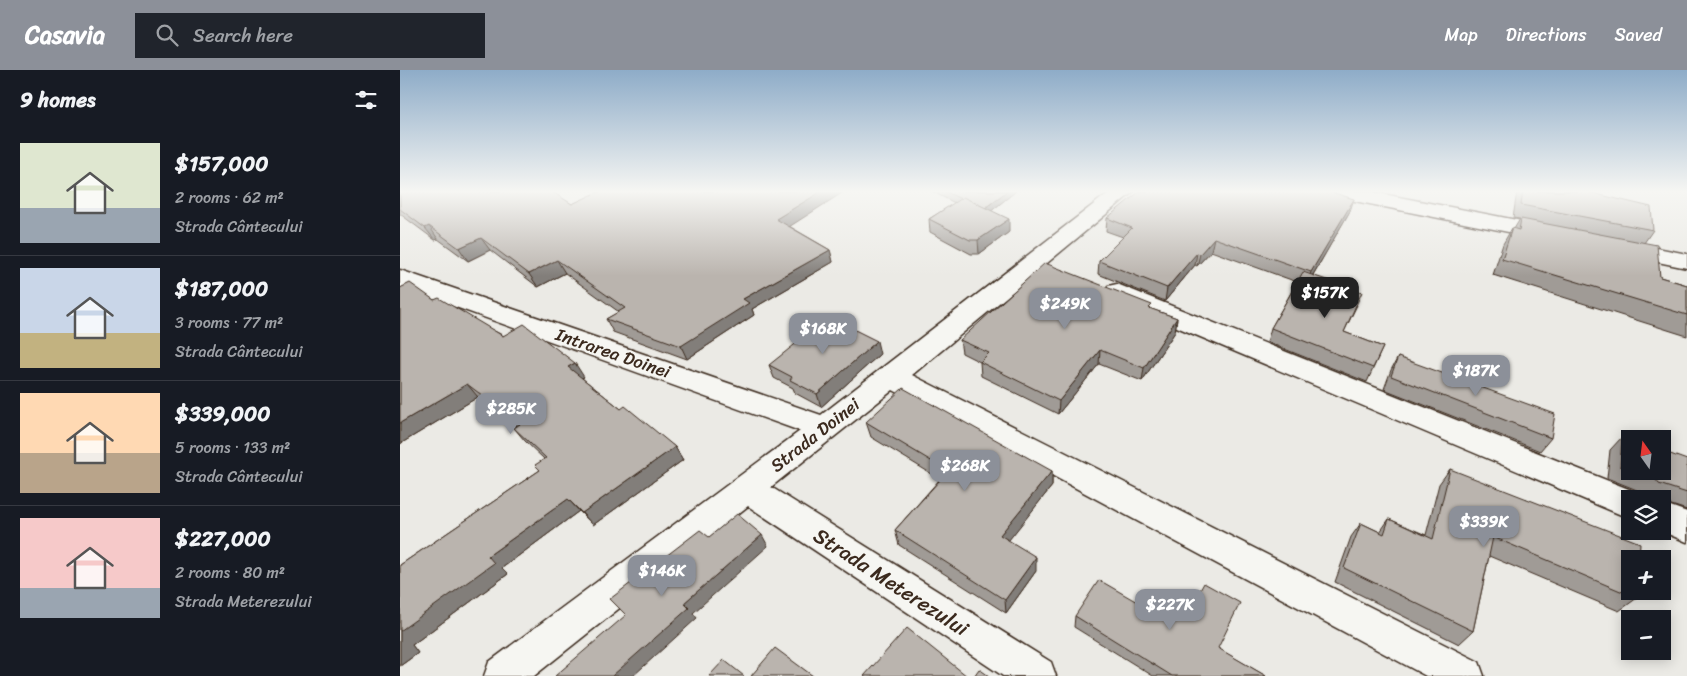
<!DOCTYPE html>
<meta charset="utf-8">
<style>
:root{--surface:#171b24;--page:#20242c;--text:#f1f3f6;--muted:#9ea1a6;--line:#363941;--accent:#8c9099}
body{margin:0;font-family:Sriracha,sans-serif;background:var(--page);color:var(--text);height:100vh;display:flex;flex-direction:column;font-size:19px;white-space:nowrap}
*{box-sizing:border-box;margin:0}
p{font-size:16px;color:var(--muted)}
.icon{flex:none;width:28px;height:28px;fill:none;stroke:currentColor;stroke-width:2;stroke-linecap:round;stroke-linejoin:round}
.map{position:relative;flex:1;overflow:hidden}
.sheet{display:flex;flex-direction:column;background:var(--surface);width:400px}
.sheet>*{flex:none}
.needle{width:32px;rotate:346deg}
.controls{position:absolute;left:1221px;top:360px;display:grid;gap:10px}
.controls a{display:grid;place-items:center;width:50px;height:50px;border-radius:0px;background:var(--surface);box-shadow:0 2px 12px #0003;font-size:25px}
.price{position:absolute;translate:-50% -42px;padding:0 11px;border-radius:10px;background:var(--accent);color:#fff;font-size:16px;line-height:32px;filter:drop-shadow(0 1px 2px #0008)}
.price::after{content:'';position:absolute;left:50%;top:30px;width:15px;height:11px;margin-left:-8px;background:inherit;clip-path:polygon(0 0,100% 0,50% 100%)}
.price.selected{background:#222;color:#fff}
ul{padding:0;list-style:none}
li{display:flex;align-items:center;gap:15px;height:125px;padding:0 20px}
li+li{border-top:1px solid var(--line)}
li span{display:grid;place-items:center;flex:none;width:140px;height:100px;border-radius:0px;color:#555}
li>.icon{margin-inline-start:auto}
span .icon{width:60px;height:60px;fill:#fffc;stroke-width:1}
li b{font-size:21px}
h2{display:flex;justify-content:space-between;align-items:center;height:60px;padding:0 20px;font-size:21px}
header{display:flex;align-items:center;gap:30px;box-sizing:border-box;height:70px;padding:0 25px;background:var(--accent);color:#fff}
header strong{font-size:24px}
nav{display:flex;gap:28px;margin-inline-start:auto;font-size:18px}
.search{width:350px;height:45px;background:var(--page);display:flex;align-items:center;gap:12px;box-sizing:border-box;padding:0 18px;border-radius:0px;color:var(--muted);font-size:19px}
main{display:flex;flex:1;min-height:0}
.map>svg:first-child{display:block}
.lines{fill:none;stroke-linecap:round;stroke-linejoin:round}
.street-casing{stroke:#3b2a1e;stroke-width:3}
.street{fill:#f6f6f2;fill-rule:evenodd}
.wall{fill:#a09b96;stroke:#3b2a1e}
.shaded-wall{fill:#827e7a;stroke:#3b2a1e}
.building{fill:#bab4ae;stroke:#3b2a1e}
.labels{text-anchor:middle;stroke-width:4;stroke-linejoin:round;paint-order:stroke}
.street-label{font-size:18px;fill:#3b2a1e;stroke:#f6f6f2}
.near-street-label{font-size:21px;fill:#3b2a1e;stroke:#f6f6f2}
</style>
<header>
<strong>Casavia</strong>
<div class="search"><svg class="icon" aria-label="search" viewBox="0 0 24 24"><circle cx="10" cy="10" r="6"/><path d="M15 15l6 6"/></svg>Search here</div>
<nav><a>Map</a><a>Directions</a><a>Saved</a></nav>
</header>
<main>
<section class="sheet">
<h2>9 homes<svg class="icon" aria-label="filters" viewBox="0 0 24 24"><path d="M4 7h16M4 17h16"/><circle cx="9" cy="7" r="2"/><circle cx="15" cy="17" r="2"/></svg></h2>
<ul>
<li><span style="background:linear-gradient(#dfe7d0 65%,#9aa5b1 0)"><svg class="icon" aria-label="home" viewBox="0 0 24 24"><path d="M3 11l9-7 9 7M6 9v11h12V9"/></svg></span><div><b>$157,000</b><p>2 rooms · 62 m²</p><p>Strada Cântecului</p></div></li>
<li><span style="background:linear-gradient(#c9d6e8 65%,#c2b280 0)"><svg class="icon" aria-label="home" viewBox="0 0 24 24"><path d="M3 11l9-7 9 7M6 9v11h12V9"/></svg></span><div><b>$187,000</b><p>3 rooms · 77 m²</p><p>Strada Cântecului</p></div></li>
<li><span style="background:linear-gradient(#ffd9b3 60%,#b9a48a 0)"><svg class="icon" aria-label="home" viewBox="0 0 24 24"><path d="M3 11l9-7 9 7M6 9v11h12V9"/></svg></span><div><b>$339,000</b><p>5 rooms · 133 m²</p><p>Strada Cântecului</p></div></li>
<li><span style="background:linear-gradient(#f6c9c9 70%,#9aa5b1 0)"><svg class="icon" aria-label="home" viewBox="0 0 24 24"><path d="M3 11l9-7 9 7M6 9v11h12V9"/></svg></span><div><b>$227,000</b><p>2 rooms · 80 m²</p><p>Strada Meterezului</p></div></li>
</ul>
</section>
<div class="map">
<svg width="1287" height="606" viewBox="0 0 1287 606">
<rect width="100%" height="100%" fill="#ebeae5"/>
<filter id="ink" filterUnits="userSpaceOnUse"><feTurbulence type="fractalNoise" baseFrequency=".02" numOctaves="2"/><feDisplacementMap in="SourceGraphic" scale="10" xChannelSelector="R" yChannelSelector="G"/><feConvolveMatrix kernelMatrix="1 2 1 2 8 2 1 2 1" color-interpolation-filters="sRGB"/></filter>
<g filter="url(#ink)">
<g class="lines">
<g class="street-casing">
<g id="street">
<path d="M 711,121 L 734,121 L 512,305 L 1079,592 L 1084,606 L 1026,606 L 493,320 L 371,417 L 651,592 L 656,606 L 603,606 L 348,436 L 134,606 L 84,606 L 89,592 L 400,361 L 0,217 L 0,200 L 421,345 Z"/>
<path d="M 925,121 L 968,121 L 1153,157 L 1161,159 L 1164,164 L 1161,169 L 1153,171 L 935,127 L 928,125 Z"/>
<path d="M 1222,171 L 1287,184 L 1287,198 L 1214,183 L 1211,178 L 1214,173 Z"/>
<path d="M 717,214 L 1241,424 L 1244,429 L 1230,429 L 1230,448 L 1219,444 L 708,228 L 705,222 L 708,216 Z"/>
<path d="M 1262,433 L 1287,442 L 1287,472 L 1261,461 L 1262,461 Z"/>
</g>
</g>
<use href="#street" class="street"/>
</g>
<g class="wall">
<path d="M 0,121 L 172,134 L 389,156 L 430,180 L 433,192 L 352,239 L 354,245 L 287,289 L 213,262 L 206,249 L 219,242 L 165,203 L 138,217 L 90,180 L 68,191 L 38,169 L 35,170 L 0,144 Z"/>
<path d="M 531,121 L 616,121 L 591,141 L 609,162 L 579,184 L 571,184 L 530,162 L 529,149 L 555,133 Z"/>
<path d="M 1117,121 L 1184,121 L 1253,160 L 1244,173 L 1260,207 L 1287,215 L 1287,266 L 1093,205 L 1103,174 L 1112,158 L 1114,159 L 1120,149 L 1113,148 Z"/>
<path d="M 950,141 L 913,205 L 957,235 L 944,262 L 983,277 L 967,312 L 867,272 L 871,258 L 897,212 L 811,181 L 797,196 L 795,195 L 765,231 L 698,204 L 699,191 L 723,167 L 706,161 L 707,148 Z"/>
<path d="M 0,218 L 34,230 L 184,307 L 182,308 L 221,339 L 275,377 L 283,390 L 193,455 L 179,441 L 102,498 L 108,504 L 12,575 L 18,583 L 0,596 L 0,495 L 140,400 L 144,389 L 125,371 L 114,358 L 117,356 L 78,327 L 0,374 Z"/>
<path d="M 751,239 L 777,248 L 775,262 L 742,311 L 699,294 L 658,344 L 581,306 L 580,292 L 562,283 L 560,270 Z"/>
<path d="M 480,284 L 421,337 L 395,323 L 393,318 L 374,308 L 369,295 Z"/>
<path d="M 998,287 L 1151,368 L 1140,381 L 984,319 L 991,300 Z"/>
<path d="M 466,352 L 652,401 L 652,416 L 608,470 L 636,501 L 606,543 L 499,475 L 495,460 L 540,409 L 471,367 Z"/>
<path d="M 1222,367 L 1230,370 L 1230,401 L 1262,401 L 1287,390 L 1287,440 L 1262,432 L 1262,429 L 1251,429 L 1245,427 L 1242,422 L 1207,408 L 1210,380 Z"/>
<path d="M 1050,399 L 1237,528 L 1219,541 L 1089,486 L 1073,561 L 1059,574 L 935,512 L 951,467 L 961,453 L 980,462 L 989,449 L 1026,465 L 1039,414 Z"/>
<path d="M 675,546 L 770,551 L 866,606 L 753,606 L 674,557 Z"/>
</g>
<g class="shaded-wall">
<path d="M 422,121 L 445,121 L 381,162 L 376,149 Z"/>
<path d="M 607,121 L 616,121 L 584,147 L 583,140 Z"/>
<path d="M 954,129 L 950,141 L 907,215 L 911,202 Z"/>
<path d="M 609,149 L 609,162 L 579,184 L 578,170 Z"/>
<path d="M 29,156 L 38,169 L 35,170 L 25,158 Z"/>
<path d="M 81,168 L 90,180 L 68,191 L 59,178 Z"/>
<path d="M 814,168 L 811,181 L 797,196 L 800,184 Z"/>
<path d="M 430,180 L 433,192 L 352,239 L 354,245 L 287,289 L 281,276 L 343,229 Z"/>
<path d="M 797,183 L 795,195 L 765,231 L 767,218 Z"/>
<path d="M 157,190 L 165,203 L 138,217 L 129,204 Z"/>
<path d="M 777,248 L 775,262 L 742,311 L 744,298 Z"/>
<path d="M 477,271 L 480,284 L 421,337 L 417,324 Z"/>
<path d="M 700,280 L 699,294 L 658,344 L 659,331 Z"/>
<path d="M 175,293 L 184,307 L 177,310 L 168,297 Z"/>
<path d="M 67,314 L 78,327 L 0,374 L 0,353 Z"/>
<path d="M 275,377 L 283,390 L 193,455 L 182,443 Z"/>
<path d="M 652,401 L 652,416 L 601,480 L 600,465 Z"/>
<path d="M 168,429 L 179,441 L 102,498 L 108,504 L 12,575 L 18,583 L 0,596 L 0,561 L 88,486 Z"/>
<path d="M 362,465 L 368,476 L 293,543 L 297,548 L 233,606 L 212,606 L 284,533 Z"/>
<path d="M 636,487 L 636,501 L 606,543 L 605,530 Z"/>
</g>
<g class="building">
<path d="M 0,121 L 151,121 L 172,134 L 200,121 L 422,121 L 376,149 L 430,180 L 343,229 L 349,233 L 281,276 L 206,249 L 225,238 L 157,190 L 129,204 L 81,168 L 59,178 L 29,156 L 25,158 L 0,139 Z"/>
<path d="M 544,121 L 607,121 L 585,138 L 563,127 L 561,129 Z"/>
<path d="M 740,121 L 928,121 L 954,129 L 911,202 L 814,168 L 800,184 L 797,183 L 767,218 L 699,191 L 732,158 L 707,148 Z"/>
<path d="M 1123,121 L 1184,121 L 1251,137 L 1253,160 L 1121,135 Z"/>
<path d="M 563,127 L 609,149 L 578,170 L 570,170 L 529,149 Z"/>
<path d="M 1121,149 L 1257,175 L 1260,207 L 1287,215 L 1287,245 L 1102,189 L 1112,158 L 1119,160 Z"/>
<path d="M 645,193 L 752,235 L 749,238 L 777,248 L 744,298 L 700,280 L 659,331 L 580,292 L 589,283 L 560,270 Z"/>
<path d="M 903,202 L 962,222 L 944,262 L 983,277 L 973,298 L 871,258 Z"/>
<path d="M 10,213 L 34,230 L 39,228 L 103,266 L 124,254 L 175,293 L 168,297 L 221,339 L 225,336 L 275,377 L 182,443 L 168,429 L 88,486 L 94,493 L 0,561 L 0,495 L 140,400 L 135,395 L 146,388 L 114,358 L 120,354 L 67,314 L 0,353 L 0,218 Z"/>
<path d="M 429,247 L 477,271 L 417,324 L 390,310 L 392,307 L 369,295 Z"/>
<path d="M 998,287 L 1155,344 L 1151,368 L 991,306 Z"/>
<path d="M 503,318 L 652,401 L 600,465 L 636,487 L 605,530 L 495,460 L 548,401 L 466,352 Z"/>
<path d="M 1222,367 L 1230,370 L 1230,400 L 1220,396 Z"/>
<path d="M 1262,381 L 1287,390 L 1287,423 L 1259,414 L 1256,410 L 1234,401 L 1262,401 Z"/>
<path d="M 1050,399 L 1240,473 L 1239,489 L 1230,489 L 1230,521 L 1238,521 L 1237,528 L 1093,467 L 1073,561 L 944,498 L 961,453 L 984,464 L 989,449 L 1033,469 Z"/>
<path d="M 337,444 L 362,465 L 284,533 L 289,538 L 212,606 L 155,606 L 226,545 L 210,529 L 300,460 L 309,467 Z"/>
<path d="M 699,510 L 770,551 L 787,520 L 797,526 L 804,513 L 840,533 L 818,578 L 866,606 L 772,606 L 675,546 Z"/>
<path d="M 507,558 L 567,606 L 464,606 Z"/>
<path d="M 375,578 L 413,606 L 351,606 Z"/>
<path d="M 324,590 L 344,606 L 309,606 Z"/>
<path d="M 579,599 L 589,606 L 574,606 Z"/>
</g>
</g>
<linearGradient id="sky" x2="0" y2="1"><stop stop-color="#8eacc8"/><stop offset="0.59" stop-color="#f6f6f3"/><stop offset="1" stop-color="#f6f6f3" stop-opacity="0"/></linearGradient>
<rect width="1287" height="206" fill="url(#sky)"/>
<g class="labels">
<g class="street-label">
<text transform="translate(213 283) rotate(19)" y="6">Intrarea Doinei</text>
<text transform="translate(415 365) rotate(-38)" y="6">Strada Doinei</text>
</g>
<g class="near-street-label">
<text transform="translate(491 512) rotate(33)" y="7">Strada Meterezului</text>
</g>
</g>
</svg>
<div class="controls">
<a><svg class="needle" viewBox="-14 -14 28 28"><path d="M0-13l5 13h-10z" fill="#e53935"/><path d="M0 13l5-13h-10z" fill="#9ea1a6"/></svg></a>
<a><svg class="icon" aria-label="layers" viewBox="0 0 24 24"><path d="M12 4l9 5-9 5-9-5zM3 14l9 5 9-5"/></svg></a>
<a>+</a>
<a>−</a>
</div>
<b class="price selected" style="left:925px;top:249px">$157K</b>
<b class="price" style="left:665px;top:260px">$249K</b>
<b class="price" style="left:423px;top:285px">$168K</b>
<b class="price" style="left:1076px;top:327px">$187K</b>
<b class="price" style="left:111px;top:365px">$285K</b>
<b class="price" style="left:565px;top:422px">$268K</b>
<b class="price" style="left:1084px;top:478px">$339K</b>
<b class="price" style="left:262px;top:527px">$146K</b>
<b class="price" style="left:770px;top:561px">$227K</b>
</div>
</main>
